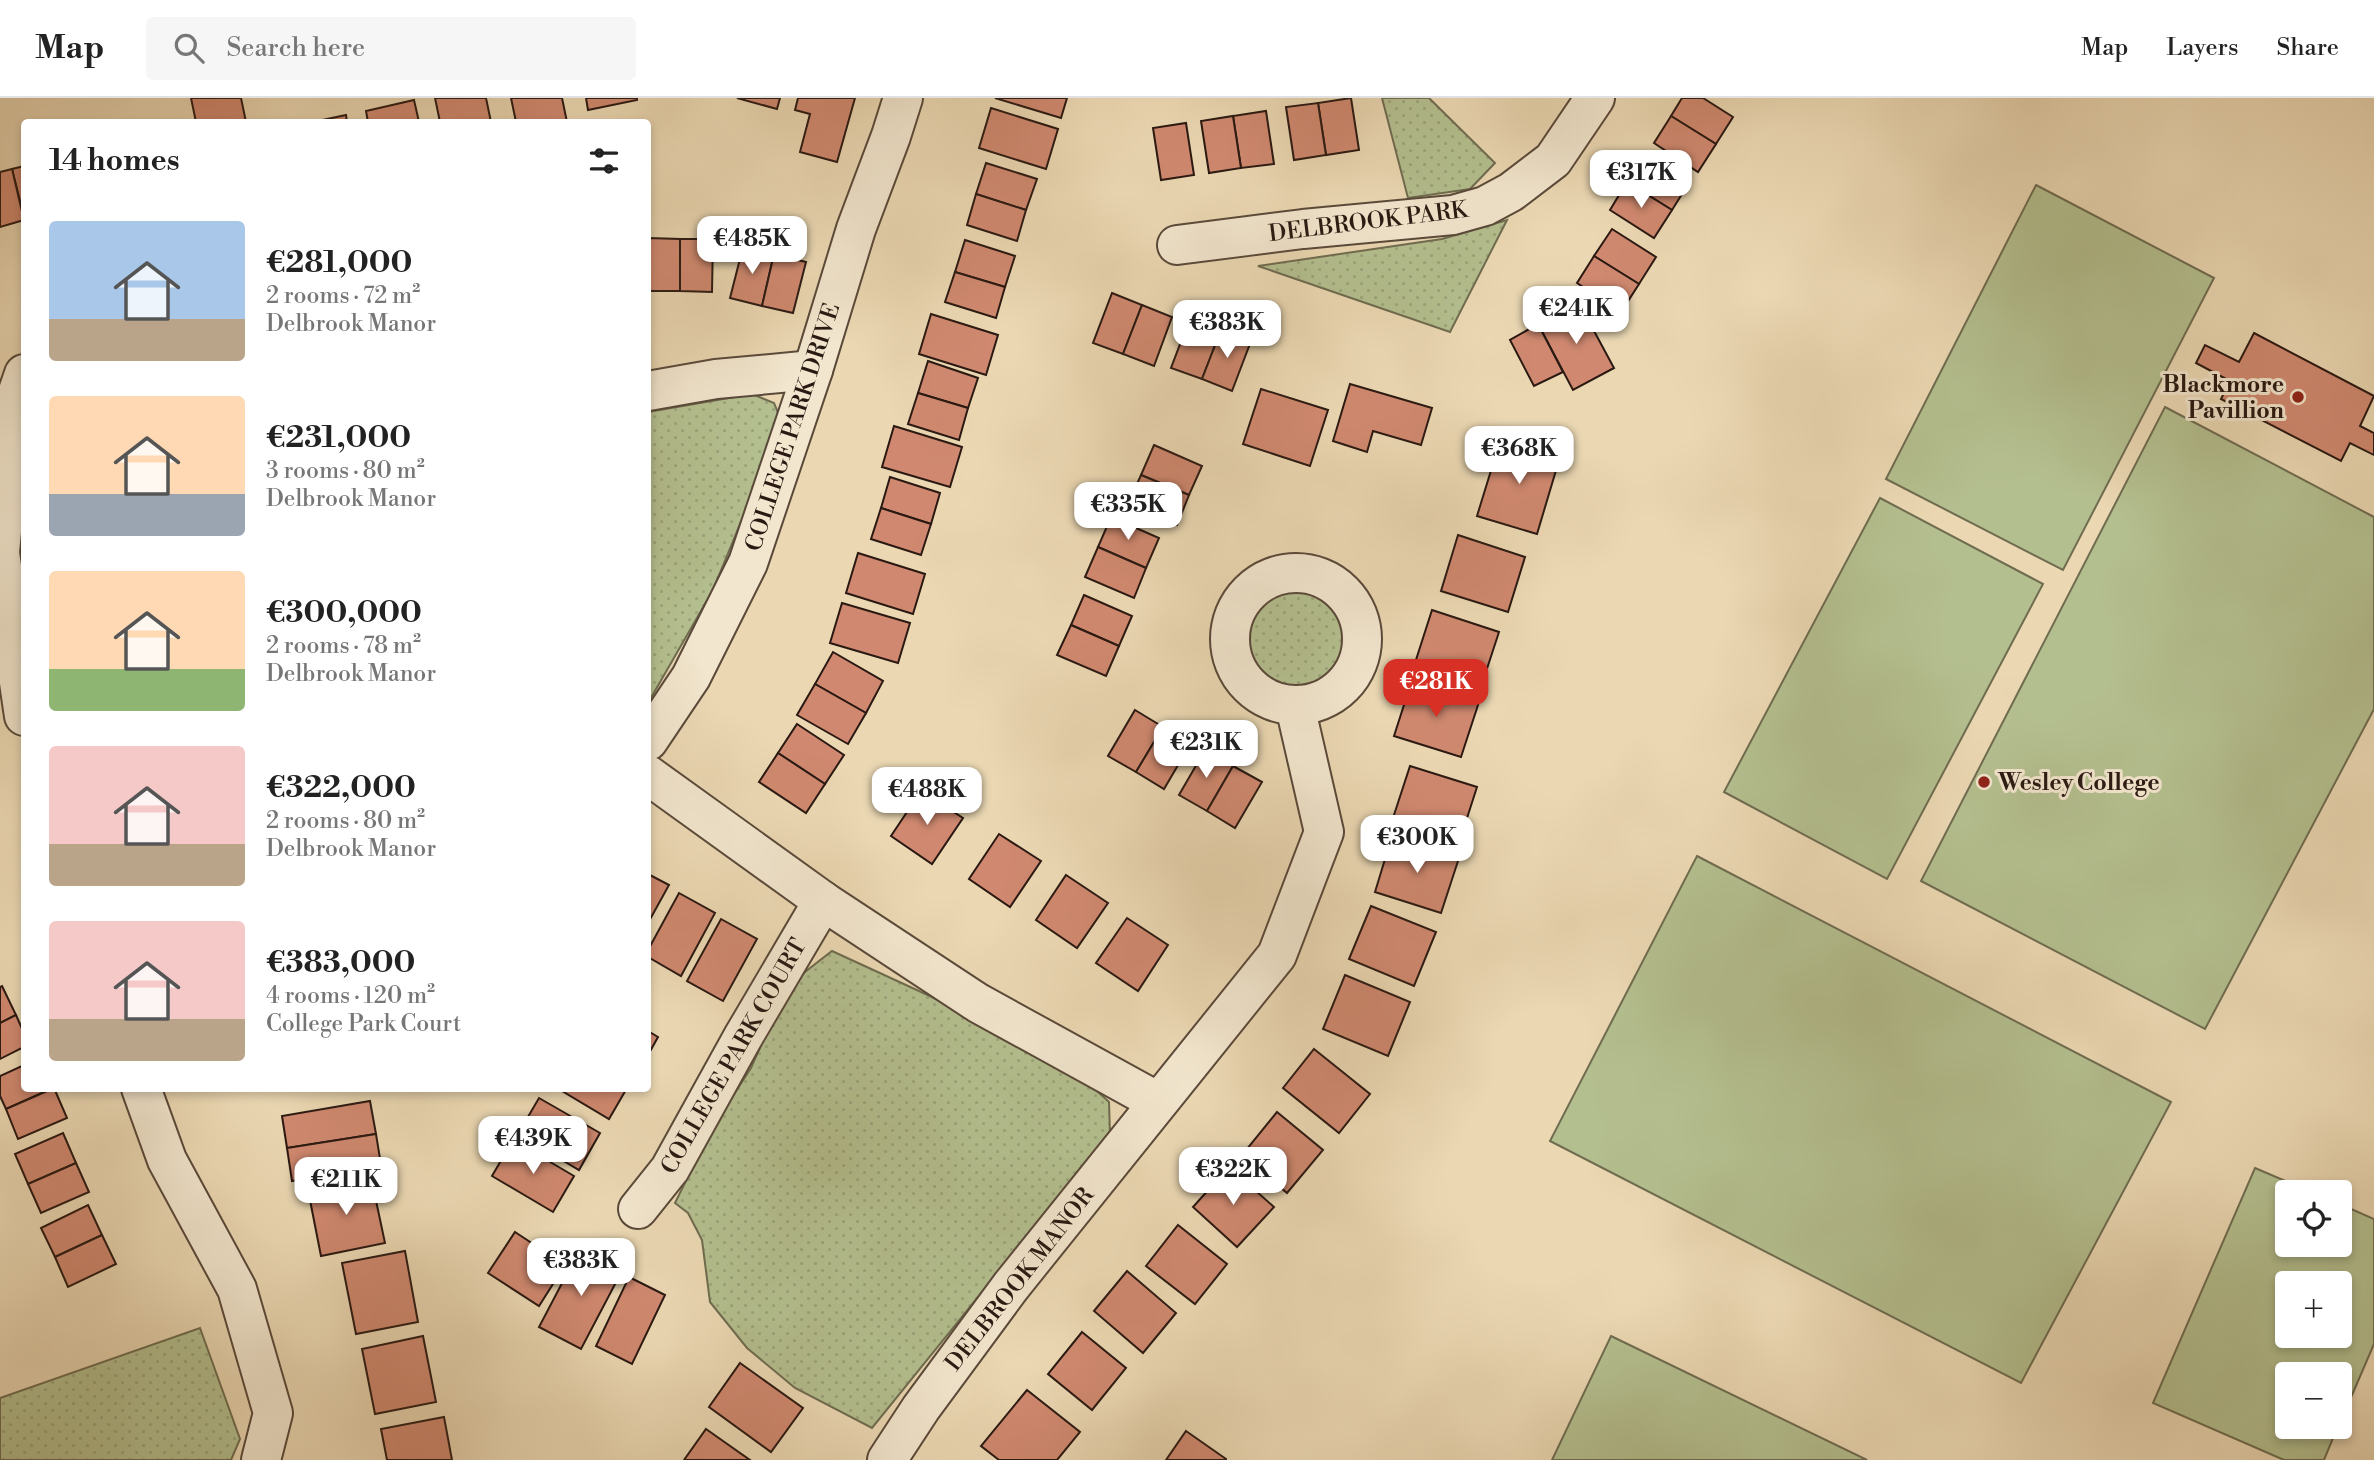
<!DOCTYPE html>
<meta charset="utf-8">
<style>
:root{--surface:#fff;--page:#f6f6f6;--text:#222;--muted:#767676;--line:#e0e0e0;--accent:#d93025}
body{margin:0;font-family:"Libre Bodoni",serif;background:var(--page);color:var(--text);height:100vh;display:flex;flex-direction:column;font-size:26px;white-space:nowrap}
*{box-sizing:border-box;margin:0}
p{font-size:23px;color:var(--muted)}
.icon{flex:none;width:38px;height:38px;fill:none;stroke:currentColor;stroke-width:2;stroke-linecap:round;stroke-linejoin:round}
.map{position:relative;flex:1;overflow:hidden}
.side{position:absolute;left:21px;top:21px;width:630px;height:973px;display:flex;flex-direction:column;background:var(--surface);border-radius:7px;box-shadow:0 4px 10px #0003}
.side>*{flex:none}
.tools{position:absolute;left:2275px;top:1082px;display:grid;gap:14px}
.tools a{display:grid;place-items:center;width:77px;height:77px;border-radius:7px;background:var(--surface);box-shadow:0 4px 10px #0003;font-size:35px}
.price{position:absolute;translate:-50% -60px;padding:0 16px;border-radius:14px;background:#fff;color:#222;font-size:23px;line-height:46px;filter:drop-shadow(0 2px 4px #0008)}
.price::after{content:'';position:absolute;left:50%;top:42px;width:21px;height:16px;margin-left:-10px;background:inherit;clip-path:polygon(0 0,100% 0,50% 100%)}
.price.active{background:var(--accent);color:#fff}
ul{padding:0;list-style:none}
li{display:flex;align-items:center;gap:21px;height:175px;padding:0 28px}
li span{display:grid;place-items:center;flex:none;width:196px;height:140px;border-radius:7px;color:#555}
li>.icon{margin-inline-start:auto}
span .icon{width:84px;height:84px;fill:#fffc;stroke-width:1}
li b{font-size:30px}
h2{display:flex;justify-content:space-between;align-items:center;height:84px;padding:0 28px;font-size:30px}
header{display:flex;align-items:center;gap:42px;box-sizing:border-box;height:98px;padding:0 35px;background:var(--surface);border-bottom:2px solid var(--line)}
header strong{font-size:33px}
nav{display:flex;gap:38px;margin-inline-start:auto;font-size:24px}
.search{width:490px;height:63px;background:var(--page);display:flex;align-items:center;gap:18px;box-sizing:border-box;padding:0 24px;border-radius:7px;color:var(--muted);font-size:26px}
.map>svg:first-child{display:block}
.green{fill:url(#green-dots);stroke:#6f6c50;stroke-width:2}
.pitch{fill:#b4bf8f;stroke:#6f6c50;stroke-width:2;fill-rule:evenodd}
.building{fill:#d08970;stroke:#2a1912;stroke-width:2}
.lines{fill:none;stroke-linecap:round;stroke-linejoin:round}
.street-casing{stroke:#5a493a;stroke-width:42}
.street{stroke:#f2e6ce;stroke-width:38}
.poi-dot{fill:#8f2418;stroke:#f2e6ce;stroke-width:2.5}
.labels{text-anchor:middle;stroke-width:6;stroke-linejoin:round;paint-order:stroke}
.street-label{font-size:23px;fill:#2a1912;stroke:#f2e6ce}
.poi-label{font-size:23px;font-weight:bold;fill:#2a1912;stroke:#f2e6ce;text-anchor:end}
</style>
<header>
<strong>Map</strong>
<div class="search"><svg class="icon" aria-label="search" viewBox="0 0 24 24"><circle cx="10" cy="10" r="6"/><path d="M15 15l6 6"/></svg>Search here</div>
<nav><a>Map</a><a>Layers</a><a>Share</a></nav>
</header>
<div class="map">
<svg width="2374" height="1362" viewBox="0 0 2374 1362">
<defs>
<pattern id="green-dots" width="8" height="8" patternUnits="userSpaceOnUse" patternTransform="scale(1.75)"><rect width="8" height="8" fill="#b4bf8f"/><path d="M2 2h.1M6 6h.1" fill="none" stroke="#9ba47a" stroke-width="1.8" stroke-linecap="round"/></pattern>
</defs>
<rect width="100%" height="100%" fill="#ebd8b3"/>
<filter id="stains"><feTurbulence type="fractalNoise" baseFrequency=".00286" numOctaves="4"/><feColorMatrix values="0 0 0 0 .2 0 0 0 0 .09 0 0 0 0 .02 0 0 0 .5 -.17"/></filter>
<radialGradient id="worn" r=".72"><stop offset=".6" stop-color="#630" stop-opacity="0"/><stop offset="1" stop-color="#630" stop-opacity=".3"/></radialGradient>
<g class="green">
<path d="M 1382,0 L 1429,0 L 1495,65 L 1470,91 L 1408,100 Z"/>
<path d="M 1507,122 L 1450,234 L 1258,168 L 1442,141 Z"/>
<path d="M 752,296 L 774,305 L 782,324 L 713,492 L 648,605 L 648,314 Z"/>
<circle cx="1297" cy="542" r="55"/>
<path d="M 832,853 L 932,899 L 1086,983 L 1109,1004 L 1110,1036 L 872,1330 L 795,1290 L 747,1250 L 710,1204 L 702,1142 L 688,1115 L 675,1105 L 712,1030 L 751,970 L 787,888 Z"/>
<path d="M 200,1230 L 240,1341 L 231,1362 L 0,1362 L 0,1300 Z"/>
</g>
<g class="pitch">
<path d="M 2036,87 L 2214,180 L 2063,472 L 1886,381 Z"/>
<path d="M 2165,309 L 2374,419 L 2374,611 L 2205,931 L 1921,783 Z"/>
<path d="M 1880,400 L 2043,486 L 1887,781 L 1724,694 Z"/>
<path d="M 1697,758 L 2171,1004 L 2021,1285 L 1550,1043 Z"/>
<path d="M 2255,1070 L 2311,1094 L 2287,1094 L 2287,1146 L 2340,1146 L 2340,1106 L 2374,1121 L 2374,1246 L 2340,1325 L 2340,1276 L 2287,1276 L 2287,1328 L 2338,1328 L 2324,1362 L 2284,1362 L 2153,1305 ZM 2287,1185 L 2340,1185 L 2340,1237 L 2287,1237 Z"/>
<path d="M 1611,1238 L 1867,1362 L 1552,1362 Z"/>
</g>
<g class="building">
<path d="M 191,0 L 241,0 L 246,24 L 196,24 Z"/>
<path d="M 435,0 L 486,0 L 491,24 L 440,24 Z"/>
<path d="M 511,0 L 562,0 L 567,24 L 516,24 Z"/>
<path d="M 586,0 L 637,0 L 637,2 L 588,12 Z"/>
<path d="M 737,0 L 780,0 L 777,11 Z"/>
<path d="M 798,0 L 855,0 L 837,64 L 800,54 L 810,16 L 795,12 Z"/>
<path d="M 995,0 L 1067,0 L 1061,20 Z"/>
<path d="M 1351,0 L 1359,52 L 1326,57 L 1318,5 Z"/>
<path d="M 1682,0 L 1703,0 L 1733,19 L 1716,46 L 1671,18 Z"/>
<path d="M 414,2 L 419,24 L 368,24 L 366,13 Z"/>
<path d="M 1318,5 L 1326,57 L 1294,62 L 1286,9 Z"/>
<path d="M 991,10 L 1058,31 L 1046,71 L 979,50 Z"/>
<path d="M 1266,13 L 1274,66 L 1241,70 L 1233,18 Z"/>
<path d="M 346,17 L 347,24 L 313,24 Z"/>
<path d="M 1233,18 L 1241,70 L 1209,75 L 1201,23 Z"/>
<path d="M 1671,18 L 1716,46 L 1698,74 L 1654,45 Z"/>
<path d="M 1186,25 L 1194,77 L 1161,82 L 1153,30 Z"/>
<path d="M 1645,57 L 1689,85 L 1672,112 L 1627,84 Z"/>
<path d="M 986,65 L 1037,81 L 1026,112 L 976,96 Z"/>
<path d="M 24,68 L 24,119 L 12,71 Z"/>
<path d="M 12,71 L 24,122 L 0,129 L 0,74 Z"/>
<path d="M 1627,84 L 1672,112 L 1654,140 L 1610,112 Z"/>
<path d="M 976,96 L 1026,112 L 1017,143 L 967,127 Z"/>
<path d="M 1612,131 L 1656,159 L 1639,186 L 1594,158 Z"/>
<path d="M 648,140 L 680,141 L 680,193 L 648,193 Z"/>
<path d="M 680,141 L 713,141 L 712,194 L 680,193 Z"/>
<path d="M 965,142 L 1015,158 L 1005,189 L 955,174 Z"/>
<path d="M 743,149 L 774,156 L 762,208 L 730,200 Z"/>
<path d="M 774,156 L 806,164 L 793,215 L 762,208 Z"/>
<path d="M 1594,158 L 1639,186 L 1621,214 L 1577,185 Z"/>
<path d="M 955,174 L 1005,189 L 996,220 L 945,204 Z"/>
<path d="M 1112,195 L 1142,207 L 1123,256 L 1093,245 Z"/>
<path d="M 1579,205 L 1614,270 L 1573,292 L 1538,226 Z"/>
<path d="M 1142,207 L 1172,219 L 1154,268 L 1123,256 Z"/>
<path d="M 931,216 L 998,237 L 986,277 L 919,256 Z"/>
<path d="M 1190,220 L 1221,232 L 1202,281 L 1171,270 Z"/>
<path d="M 1538,226 L 1563,274 L 1534,288 L 1510,242 Z"/>
<path d="M 1221,232 L 1251,243 L 1232,293 L 1202,281 Z"/>
<path d="M 2254,235 L 2374,298 L 2360,328 L 2374,335 L 2374,357 L 2350,345 L 2341,363 L 2221,301 L 2230,283 L 2196,265 L 2205,247 L 2239,264 Z"/>
<path d="M 928,263 L 978,280 L 968,310 L 918,295 Z"/>
<path d="M 1350,286 L 1432,310 L 1421,347 L 1373,333 L 1367,354 L 1333,343 Z"/>
<path d="M 1261,291 L 1328,312 L 1310,368 L 1243,346 Z"/>
<path d="M 918,295 L 968,310 L 959,342 L 908,326 Z"/>
<path d="M 894,328 L 962,349 L 950,389 L 882,369 Z"/>
<path d="M 1501,340 L 1560,359 L 1537,436 L 1477,418 Z"/>
<path d="M 1154,347 L 1202,368 L 1189,397 L 1141,377 Z"/>
<path d="M 1141,377 L 1189,397 L 1177,427 L 1128,406 Z"/>
<path d="M 890,379 L 940,395 L 931,426 L 881,410 Z"/>
<path d="M 881,410 L 931,426 L 921,457 L 871,441 Z"/>
<path d="M 1111,419 L 1159,440 L 1146,470 L 1098,449 Z"/>
<path d="M 1458,437 L 1525,459 L 1508,514 L 1441,493 Z"/>
<path d="M 1098,449 L 1146,470 L 1134,500 L 1085,479 Z"/>
<path d="M 858,455 L 925,476 L 913,516 L 846,495 Z"/>
<path d="M 1084,497 L 1132,518 L 1119,548 L 1071,527 Z"/>
<path d="M 842,505 L 910,525 L 898,565 L 830,545 Z"/>
<path d="M 1432,512 L 1499,534 L 1481,589 L 1414,568 Z"/>
<path d="M 1071,527 L 1119,548 L 1106,578 L 1057,557 Z"/>
<path d="M 833,554 L 883,583 L 866,615 L 815,586 Z"/>
<path d="M 1412,582 L 1479,604 L 1461,659 L 1394,638 Z"/>
<path d="M 815,586 L 866,615 L 848,646 L 797,617 Z"/>
<path d="M 1135,612 L 1163,629 L 1136,674 L 1108,658 Z"/>
<path d="M 797,626 L 844,657 L 825,686 L 778,655 Z"/>
<path d="M 1163,629 L 1191,645 L 1164,691 L 1136,674 Z"/>
<path d="M 1205,652 L 1233,668 L 1207,713 L 1179,697 Z"/>
<path d="M 778,655 L 825,686 L 806,715 L 759,684 Z"/>
<path d="M 1233,668 L 1262,684 L 1235,730 L 1207,713 Z"/>
<path d="M 1410,668 L 1477,689 L 1459,745 L 1392,723 Z"/>
<path d="M 921,693 L 963,720 L 932,766 L 891,738 Z"/>
<path d="M 999,736 L 1041,763 L 1010,809 L 969,781 Z"/>
<path d="M 1392,738 L 1459,760 L 1441,815 L 1375,794 Z"/>
<path d="M 648,776 L 669,787 L 648,825 Z"/>
<path d="M 1066,777 L 1108,805 L 1077,850 L 1036,822 Z"/>
<path d="M 679,795 L 715,815 L 681,878 L 648,859 L 648,852 Z"/>
<path d="M 1371,808 L 1436,834 L 1414,888 L 1349,861 Z"/>
<path d="M 1127,820 L 1168,847 L 1138,893 L 1096,865 Z"/>
<path d="M 721,821 L 757,841 L 723,903 L 687,883 Z"/>
<path d="M 1345,877 L 1410,904 L 1388,958 L 1323,931 Z"/>
<path d="M 2,888 L 16,917 L 0,925 L 0,889 Z"/>
<path d="M 16,917 L 24,935 L 24,949 L 0,961 L 0,925 Z"/>
<path d="M 648,933 L 658,939 L 648,957 Z"/>
<path d="M 1314,951 L 1370,996 L 1339,1035 L 1283,990 Z"/>
<path d="M 24,967 L 24,990 L 53,990 L 6,1011 L 0,998 L 0,978 Z"/>
<path d="M 54,990 L 67,1020 L 18,1041 L 6,1011 Z"/>
<path d="M 557,990 L 627,990 L 609,1021 Z"/>
<path d="M 539,1000 L 600,1035 L 579,1072 L 518,1036 Z"/>
<path d="M 370,1003 L 376,1036 L 287,1050 L 282,1018 Z"/>
<path d="M 1277,1014 L 1323,1052 L 1287,1095 L 1242,1057 Z"/>
<path d="M 63,1035 L 76,1065 L 28,1086 L 15,1056 Z"/>
<path d="M 376,1036 L 381,1067 L 292,1083 L 287,1050 Z"/>
<path d="M 513,1042 L 574,1078 L 553,1114 L 492,1078 Z"/>
<path d="M 76,1065 L 89,1094 L 41,1115 L 28,1086 Z"/>
<path d="M 1229,1069 L 1274,1109 L 1237,1149 L 1193,1109 Z"/>
<path d="M 371,1079 L 385,1145 L 321,1158 L 308,1092 Z"/>
<path d="M 88,1107 L 102,1137 L 55,1159 L 41,1130 Z"/>
<path d="M 1178,1127 L 1227,1166 L 1195,1206 L 1146,1168 Z"/>
<path d="M 515,1134 L 565,1167 L 539,1208 L 488,1175 Z"/>
<path d="M 102,1137 L 116,1166 L 68,1189 L 55,1159 Z"/>
<path d="M 581,1149 L 623,1171 L 581,1251 L 539,1229 Z"/>
<path d="M 405,1153 L 418,1224 L 356,1236 L 342,1165 Z"/>
<path d="M 1127,1173 L 1176,1215 L 1143,1255 L 1094,1213 Z"/>
<path d="M 629,1179 L 665,1197 L 632,1266 L 596,1248 Z"/>
<path d="M 1082,1234 L 1126,1270 L 1092,1312 L 1048,1276 Z"/>
<path d="M 423,1238 L 436,1304 L 375,1316 L 362,1251 Z"/>
<path d="M 740,1265 L 803,1310 L 771,1354 L 709,1309 Z"/>
<path d="M 1027,1292 L 1080,1334 L 1057,1362 L 999,1362 L 981,1348 Z"/>
<path d="M 444,1319 L 452,1362 L 387,1362 L 381,1331 Z"/>
<path d="M 706,1331 L 750,1362 L 684,1362 Z"/>
<path d="M 1186,1333 L 1226,1361 L 1226,1362 L 1166,1362 Z"/>
</g>
<g class="lines">
<g class="street-casing">
<g id="street">
<path d="M 1177,147 L 1303,131 L 1453,117 L 1485,108 L 1511,94 L 1553,62 L 1595,0"/>
<path d="M 648,293 L 716,281 L 813,272"/>
<path d="M 0,454 L 15,302 L 24,276"/>
<path d="M 0,455 L 24,618"/>
<circle cx="1296" cy="541" r="66"/>
<path d="M 648,643 L 691,579 L 748,465 L 813,272 L 856,131 L 891,38 L 903,0"/>
<path d="M 648,677 L 823,803 L 978,905 L 1158,1004"/>
<path d="M 141,990 L 167,1062 L 237,1191 L 273,1315 L 261,1362"/>
<path d="M 638,1111 L 670,1071 L 743,939 L 823,803"/>
<path d="M 887,1362 L 921,1310 L 1011,1188 L 1277,857 L 1324,734 L 1295,608"/>
</g>
</g>
<use href="#street" class="street"/>
</g>
<g class="poi-dot">
<circle cx="2298" cy="299" r="7"/>
<circle cx="1984" cy="684" r="7"/>
</g>
<g class="labels">
<g class="street-label">
<text transform="translate(1368 123) rotate(-7)" y="8">DELBROOK PARK</text>
<text transform="translate(792 329) rotate(-72)" y="8">COLLEGE PARK DRIVE</text>
<text transform="translate(733 958) rotate(-60)" y="8">COLLEGE PARK COURT</text>
<text transform="translate(1019 1181) rotate(-52)" y="8">DELBROOK MANOR</text>
</g>
<g class="poi-label">
<text x="2284" y="294">Blackmore<tspan x="2284" dy="26">Pavillion</tspan></text>
<text x="1998" y="692" text-anchor="start">Wesley College</text>
</g>
</g>
<rect width="100%" height="100%" filter="url(#stains)"/>
<rect width="100%" height="100%" fill="url(#worn)"/>
</svg>
<div class="tools">
<a><svg class="icon" aria-label="locate" viewBox="0 0 24 24"><circle cx="12" cy="12" r="6"/><path d="M12 2v4M12 18v4M2 12h4M18 12h4"/></svg></a>
<a>+</a>
<a>−</a>
</div>
<b class="price" style="left:1641px;top:112px">€317K</b>
<b class="price" style="left:752px;top:178px">€485K</b>
<b class="price" style="left:1576px;top:248px">€241K</b>
<b class="price" style="left:1227px;top:262px">€383K</b>
<b class="price" style="left:1519px;top:388px">€368K</b>
<b class="price" style="left:1128px;top:444px">€335K</b>
<b class="price active" style="left:1436px;top:621px">€281K</b>
<b class="price" style="left:1206px;top:682px">€231K</b>
<b class="price" style="left:927px;top:729px">€488K</b>
<b class="price" style="left:1417px;top:777px">€300K</b>
<b class="price" style="left:533px;top:1078px">€439K</b>
<b class="price" style="left:1233px;top:1109px">€322K</b>
<b class="price" style="left:346px;top:1119px">€211K</b>
<b class="price" style="left:581px;top:1200px">€383K</b>
<section class="side">
<h2>14 homes<svg class="icon" aria-label="filters" viewBox="0 0 24 24"><path d="M4 7h16M4 17h16"/><circle cx="9" cy="7" r="2"/><circle cx="15" cy="17" r="2"/></svg></h2>
<ul>
<li><span style="background:linear-gradient(#a9c7e8 70%,#b9a48a 0)"><svg class="icon" aria-label="home" viewBox="0 0 24 24"><path d="M3 11l9-7 9 7M6 9v11h12V9"/></svg></span><div><b>€281,000</b><p>2 rooms · 72 m²</p><p>Delbrook Manor</p></div></li>
<li><span style="background:linear-gradient(#ffd9b3 70%,#9aa5b1 0)"><svg class="icon" aria-label="home" viewBox="0 0 24 24"><path d="M3 11l9-7 9 7M6 9v11h12V9"/></svg></span><div><b>€231,000</b><p>3 rooms · 80 m²</p><p>Delbrook Manor</p></div></li>
<li><span style="background:linear-gradient(#ffd9b3 70%,#8fb573 0)"><svg class="icon" aria-label="home" viewBox="0 0 24 24"><path d="M3 11l9-7 9 7M6 9v11h12V9"/></svg></span><div><b>€300,000</b><p>2 rooms · 78 m²</p><p>Delbrook Manor</p></div></li>
<li><span style="background:linear-gradient(#f6c9c9 70%,#b9a48a 0)"><svg class="icon" aria-label="home" viewBox="0 0 24 24"><path d="M3 11l9-7 9 7M6 9v11h12V9"/></svg></span><div><b>€322,000</b><p>2 rooms · 80 m²</p><p>Delbrook Manor</p></div></li>
<li><span style="background:linear-gradient(#f6c9c9 70%,#b9a48a 0)"><svg class="icon" aria-label="home" viewBox="0 0 24 24"><path d="M3 11l9-7 9 7M6 9v11h12V9"/></svg></span><div><b>€383,000</b><p>4 rooms · 120 m²</p><p>College Park Court</p></div></li>
</ul>
</section>
</div>
